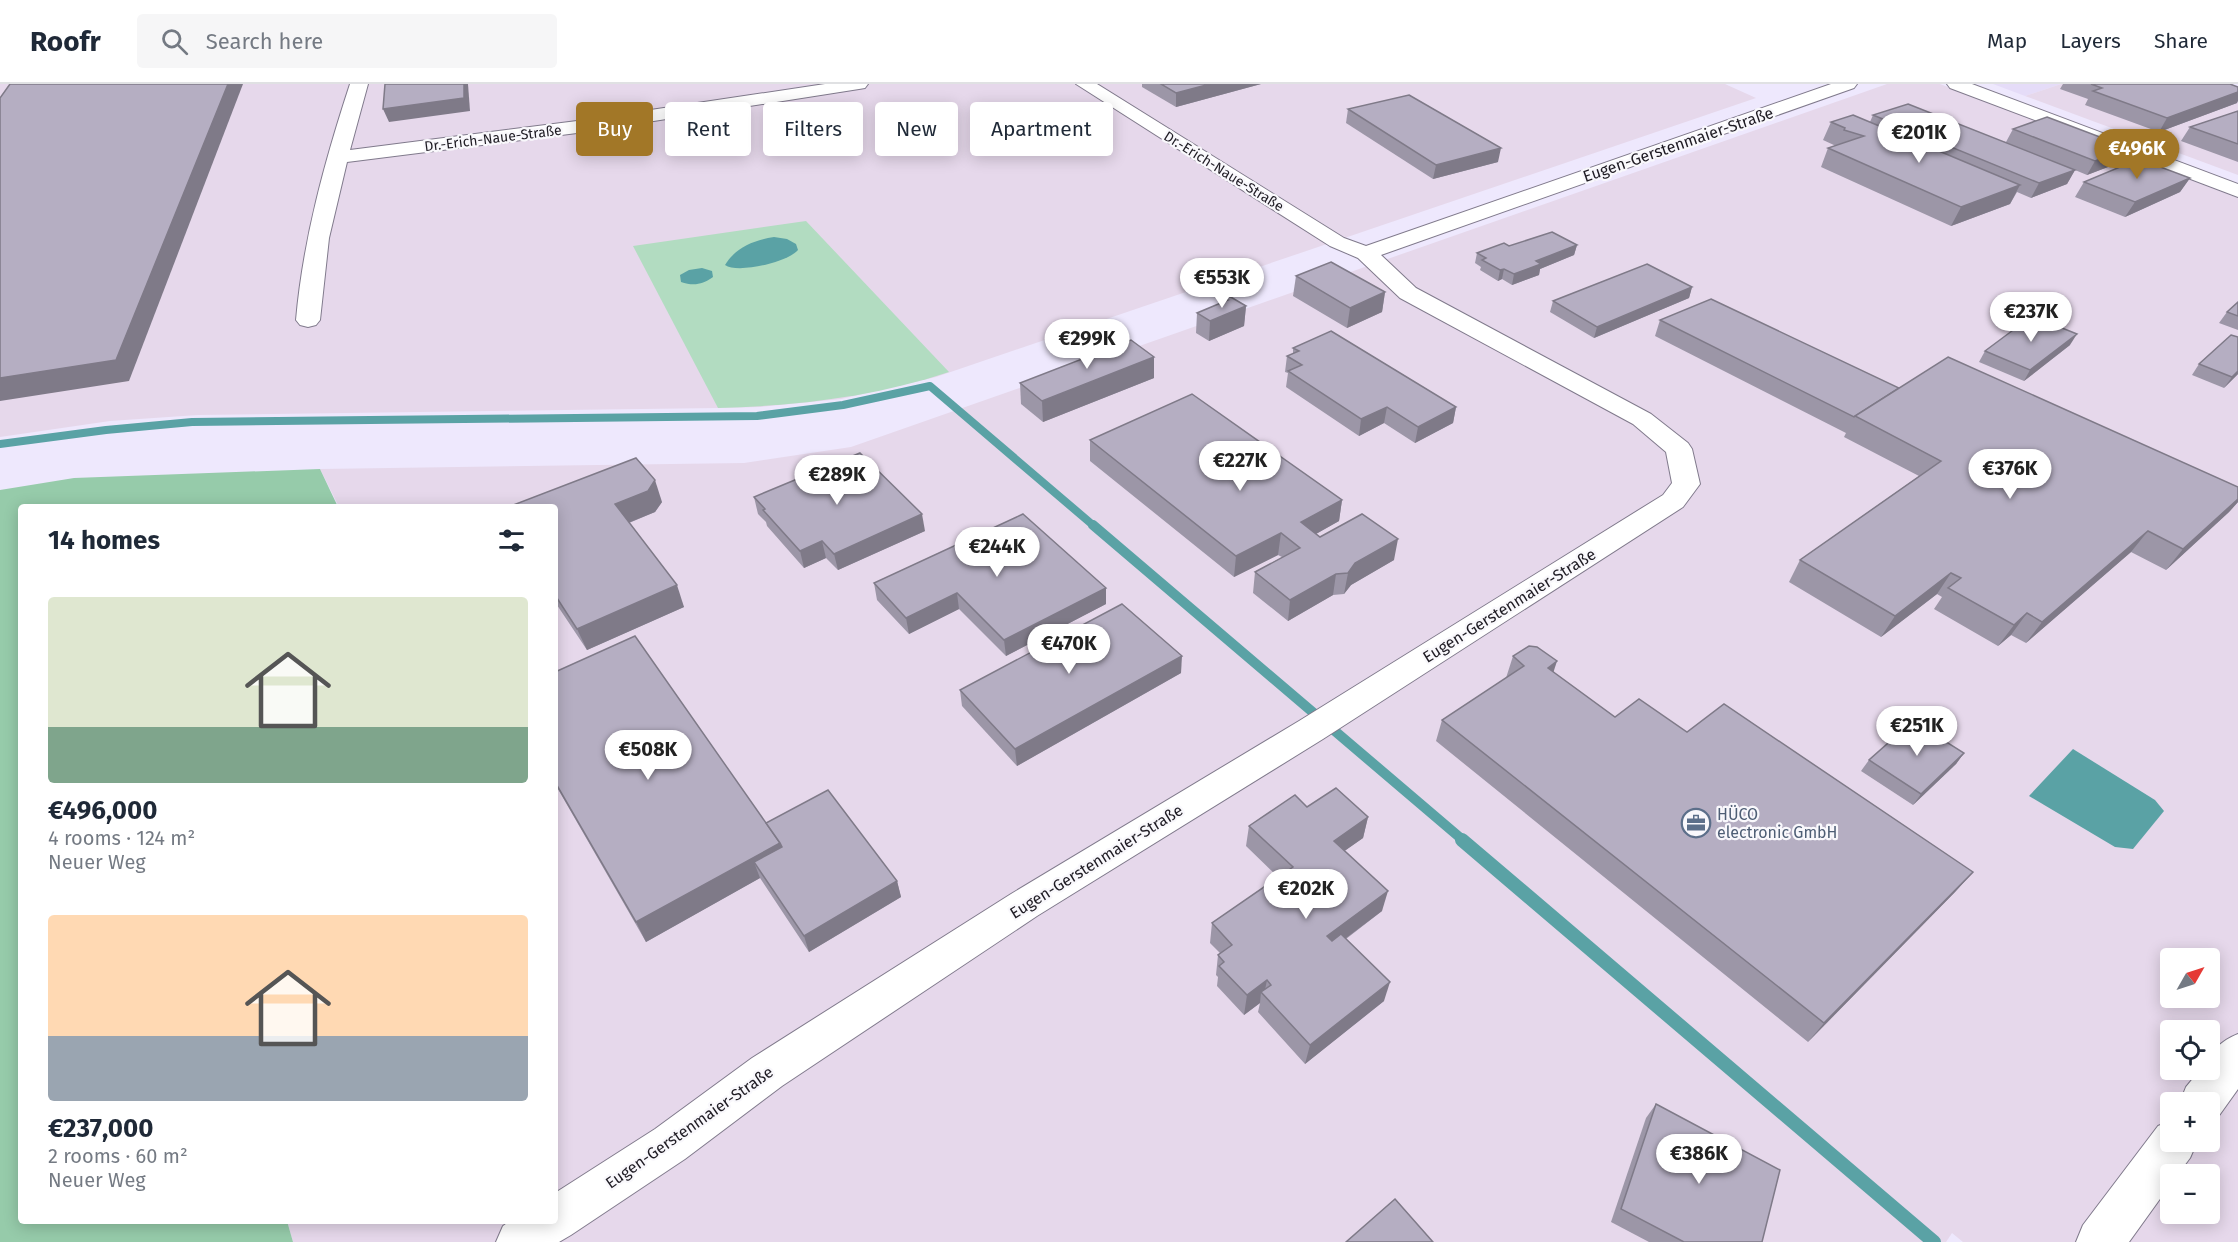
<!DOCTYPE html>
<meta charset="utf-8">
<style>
:root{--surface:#fff;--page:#f6f6f7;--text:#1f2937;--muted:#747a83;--line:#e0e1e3;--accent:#a27727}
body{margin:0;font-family:"Fira Sans",sans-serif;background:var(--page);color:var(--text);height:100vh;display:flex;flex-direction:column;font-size:22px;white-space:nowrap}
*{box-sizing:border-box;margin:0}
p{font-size:20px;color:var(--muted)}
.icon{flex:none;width:33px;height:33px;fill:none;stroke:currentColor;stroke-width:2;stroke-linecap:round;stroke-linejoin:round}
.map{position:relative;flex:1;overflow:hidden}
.panel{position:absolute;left:18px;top:420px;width:540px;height:720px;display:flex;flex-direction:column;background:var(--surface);border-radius:6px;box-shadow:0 3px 15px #0003}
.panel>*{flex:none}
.guide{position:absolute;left:576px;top:18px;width:570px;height:54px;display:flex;gap:12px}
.needle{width:39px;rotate:51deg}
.fabs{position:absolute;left:2160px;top:864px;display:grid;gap:12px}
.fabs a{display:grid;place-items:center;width:60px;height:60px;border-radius:6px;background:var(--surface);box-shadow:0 3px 15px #0003;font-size:30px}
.price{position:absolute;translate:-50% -51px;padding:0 14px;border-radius:21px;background:#fff;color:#222;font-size:20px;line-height:39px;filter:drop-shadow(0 2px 3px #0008)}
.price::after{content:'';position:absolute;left:50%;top:36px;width:18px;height:14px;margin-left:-9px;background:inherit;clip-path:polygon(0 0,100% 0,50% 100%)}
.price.current{background:var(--accent);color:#fff}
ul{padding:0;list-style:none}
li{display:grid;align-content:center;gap:12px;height:318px;padding:0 30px}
li span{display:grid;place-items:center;height:186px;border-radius:6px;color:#555}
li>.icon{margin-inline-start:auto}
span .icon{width:108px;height:108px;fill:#fffc;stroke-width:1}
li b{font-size:26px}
h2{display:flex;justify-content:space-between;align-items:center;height:72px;padding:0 30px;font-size:26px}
.pill{padding:0 21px;border-radius:6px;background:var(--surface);box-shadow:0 3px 15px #0003;font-size:21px;line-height:54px}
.pill.current{background:var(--accent);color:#fff}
header{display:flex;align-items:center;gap:36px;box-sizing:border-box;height:84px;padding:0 30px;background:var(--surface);border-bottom:2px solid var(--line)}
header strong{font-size:28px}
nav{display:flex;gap:33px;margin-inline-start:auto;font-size:21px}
.search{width:420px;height:54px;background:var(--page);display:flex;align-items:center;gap:15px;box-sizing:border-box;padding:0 21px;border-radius:6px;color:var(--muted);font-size:22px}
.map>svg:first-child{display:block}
.built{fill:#e5dcf8}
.industrial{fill:#e6d8eb;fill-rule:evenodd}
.green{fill:#b2dcc1}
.forest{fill:#96cbaa}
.water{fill:#5aa2a5}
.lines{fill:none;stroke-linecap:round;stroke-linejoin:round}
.stream-far2{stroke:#5aa2a5;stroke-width:8}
.stream-far1{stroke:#5aa2a5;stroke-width:10}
.stream{stroke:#5aa2a5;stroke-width:14}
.street-casing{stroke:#807a8c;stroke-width:2}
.primary-casing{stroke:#807a8c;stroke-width:2}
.street{fill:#fff;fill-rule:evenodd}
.primary{fill:#fff;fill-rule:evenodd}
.wall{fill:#9c96a7}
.shaded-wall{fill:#7f7a88}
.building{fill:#b5aec2;stroke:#7f7a88;stroke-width:1.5}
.labels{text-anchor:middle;stroke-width:4.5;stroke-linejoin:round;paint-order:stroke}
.far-street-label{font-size:14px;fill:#1e1b23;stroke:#f9f8fc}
.street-label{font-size:16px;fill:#1e1b23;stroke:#f9f8fc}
.service-label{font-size:16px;fill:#4e5e75;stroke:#f9f8fc;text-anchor:start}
</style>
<header>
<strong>Roofr</strong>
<div class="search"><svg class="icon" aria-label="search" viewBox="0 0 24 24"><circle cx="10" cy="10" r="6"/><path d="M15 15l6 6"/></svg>Search here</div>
<nav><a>Map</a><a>Layers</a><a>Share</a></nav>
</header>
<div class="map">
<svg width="2238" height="1158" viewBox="0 0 2238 1158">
<rect width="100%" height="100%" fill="#eee8fd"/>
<path class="built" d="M 1993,0 L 2061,0 L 2025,12 Z"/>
<g class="industrial">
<path d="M 0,0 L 1725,0 L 1756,14 L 936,293 L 841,315 L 760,323 L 718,324 L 198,331 L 110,337 L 0,353 Z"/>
<path d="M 1887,0 L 1940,0 L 2238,114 L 2238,1158 L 1963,1158 L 1952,1149 L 1946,1158 L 293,1158 L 287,1137 L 555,1137 L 555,423 L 339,423 L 320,385 L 744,379 L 851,363 ZM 2170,874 L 2210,874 L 2210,914 L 2170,914 ZM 2170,946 L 2210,946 L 2210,986 L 2170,986 ZM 2170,1018 L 2210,1018 L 2210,1058 L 2170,1058 ZM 2170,1090 L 2210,1090 L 2210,1130 L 2170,1130 Z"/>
<path d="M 2061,0 L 2230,0 L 2238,3 L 2238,91 L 2025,12 Z"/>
</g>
<path class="green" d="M 806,137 L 949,288 C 874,313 796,322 718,324 L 633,162 Z"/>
<path class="forest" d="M 320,385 L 338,423 L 21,423 L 21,1137 L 287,1137 L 293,1158 L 0,1158 L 0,406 L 74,394 Z"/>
<g class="water">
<path d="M 774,153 L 787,155 L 796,160 L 798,166 C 788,178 738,190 725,181 C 736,163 754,156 774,153 Z"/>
<path d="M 702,184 L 712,187 L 713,193 C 702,201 693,202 681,198 L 680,191 L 689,186 Z"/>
<path d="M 2073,665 L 2155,716 L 2164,727 L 2133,765 L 2115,763 L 2029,712 Z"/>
</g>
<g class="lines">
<path class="stream-far2" d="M 0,360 L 106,346 L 192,338 L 757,332 L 843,321 L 930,302 L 1094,442"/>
<path class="stream-far1" d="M 1093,441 L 1464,757"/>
<path class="stream" d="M 1462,756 L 1934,1158"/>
<g class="street-casing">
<g id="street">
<path d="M 350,0 L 368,0 L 350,66 L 577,37 L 825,0 L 868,0 L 865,4 L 859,5 L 577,49 L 347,78 L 329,154 L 320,236 L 316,241 L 308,243 L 300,241 L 296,236 C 303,156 325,76 350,0 Z"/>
<path d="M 1076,0 L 1097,0 L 1344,154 L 1366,162 L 1831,0 L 1857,0 L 1854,4 L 1381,171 L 1416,204 L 1651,330 L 1688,359 L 1692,365 L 1700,400 L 1683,423 L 1323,655 L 1037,832 L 782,1002 L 685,1075 L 571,1151 L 559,1158 L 496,1158 L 503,1142 L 510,1137 L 555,1137 L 555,1109 L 655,1045 L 752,974 L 1011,810 L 1299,637 L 1663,411 L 1672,399 L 1666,368 L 1633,340 L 1400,214 L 1358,174 L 1330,162 Z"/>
<path d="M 1947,0 L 1972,0 L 2238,100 L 2238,113 L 1950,4 Z"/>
</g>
</g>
<g class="primary-casing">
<g id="primary">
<path d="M 2238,950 L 2238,1005 L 2218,1033 L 2210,1036 L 2210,1018 L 2180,1018 L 2186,1003 L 2200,986 L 2210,986 C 2210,966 2221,957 2238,950 Z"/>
<path d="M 2170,1037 L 2170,1058 L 2197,1058 L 2190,1074 L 2178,1090 L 2170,1090 L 2170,1101 L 2129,1158 L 2076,1158 L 2083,1141 L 2158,1042 Z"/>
</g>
</g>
<use href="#street" class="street"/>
<use href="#primary" class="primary"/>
</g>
<g class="wall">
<path d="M 1142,0 L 1261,0 L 1176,23 L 1142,3 Z"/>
<path d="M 2063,0 L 2230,0 L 2237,19 L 2159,48 L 2085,21 L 2088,15 L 2060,5 Z"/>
<path d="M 1348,25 L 1498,78 L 1433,95 L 1346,39 Z"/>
<path d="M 2238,27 L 2238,78 L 2181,57 L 2190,43 Z"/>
<path d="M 1873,31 L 2006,58 L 2013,45 L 2121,78 L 2087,91 L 2075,86 L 2067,100 L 2031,114 L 2017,108 L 2010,120 L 1951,142 L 1821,83 L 1828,64 L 1836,62 L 1823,56 L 1831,38 L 1870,38 Z"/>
<path d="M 2190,94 L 2180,108 L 2125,133 L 2075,113 L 2084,98 Z"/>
<path d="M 1577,161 L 1574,171 L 1540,185 L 1539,191 L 1512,201 L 1502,195 L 1498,197 L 1480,186 L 1481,183 L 1475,179 L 1477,169 L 1509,162 Z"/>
<path d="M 1296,192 L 1385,208 L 1382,228 L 1347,244 L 1293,212 Z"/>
<path d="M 1692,203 L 1689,214 L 1594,254 L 1550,228 L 1553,217 Z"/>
<path d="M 1223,214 L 1246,222 L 1244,242 L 1209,257 L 1196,249 L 1197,229 L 1223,218 Z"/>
<path d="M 2238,218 L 2238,246 L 2219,239 L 2227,228 Z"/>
<path d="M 1660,236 L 1899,304 L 2238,403 L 2238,418 L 2229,428 L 2166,486 L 2131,468 L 2026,559 L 2011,551 L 1998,562 L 1934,525 L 1942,513 L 1937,510 L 1881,553 L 1789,498 L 1800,476 L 1919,392 L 1844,353 L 1846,349 L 1655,252 Z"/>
<path d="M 2070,261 L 2024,297 L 1979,278 L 1985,267 Z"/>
<path d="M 1293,264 L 1456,323 L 1453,339 L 1415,359 L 1384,339 L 1359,352 L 1286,303 L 1288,289 L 1285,288 L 1287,272 L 1293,270 Z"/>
<path d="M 1154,273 L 1154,294 L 1043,338 L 1021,320 L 1020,299 Z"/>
<path d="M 2199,280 L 2238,290 L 2224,304 L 2192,291 Z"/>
<path d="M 1090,356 L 1342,416 L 1339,437 L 1316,450 L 1320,453 L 1394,476 L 1351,501 L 1344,510 L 1333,511 L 1288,537 L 1253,509 L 1255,488 L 1282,473 L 1278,471 L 1234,493 L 1090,377 Z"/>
<path d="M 754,413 L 925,447 L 838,486 L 826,474 L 804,484 L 767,442 L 766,438 L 758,430 Z"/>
<path d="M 662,418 L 655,428 L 629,439 L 684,523 L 587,566 L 555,518 L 555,423 Z"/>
<path d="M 874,499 L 1106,504 L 1106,520 L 1006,572 L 959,525 L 909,550 L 877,516 Z"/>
<path d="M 1513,572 L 1553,588 L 1615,633 L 1687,648 L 1973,788 L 1955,808 L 1808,958 L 1436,657 L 1442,636 L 1506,594 Z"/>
<path d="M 555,588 L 766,739 L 897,797 L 901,813 L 809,868 L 760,794 L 646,858 L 555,700 Z"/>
<path d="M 1181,589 L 1017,682 L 962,622 L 960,606 Z"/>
<path d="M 1964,669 L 1956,680 L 1913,721 L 1861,687 L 1869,676 Z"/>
<path d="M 1307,723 L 1368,733 L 1363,754 L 1344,767 L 1382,827 L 1346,855 L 1384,917 L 1305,980 L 1258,928 L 1260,919 L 1244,931 L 1217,902 L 1218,893 L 1216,891 L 1218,871 L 1220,869 L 1210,859 L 1212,839 L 1278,793 L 1246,762 L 1249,742 Z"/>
<path d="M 1656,1020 L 1762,1158 L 1649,1158 L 1611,1138 L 1646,1034 Z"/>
</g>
<g class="shaded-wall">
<path d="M 228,0 L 243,0 L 129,297 L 0,317 L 0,294 Z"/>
<path d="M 464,0 L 468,0 L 470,27 L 389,38 L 383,25 Z"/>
<path d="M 1210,0 L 1261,0 L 1176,23 L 1176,9 Z"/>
<path d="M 2238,8 L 2238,17 L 2237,19 L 2159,48 L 2167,34 Z"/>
<path d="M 1501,64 L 1498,78 L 1433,95 L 1436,81 Z"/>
<path d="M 2129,64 L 2121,78 L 2087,91 L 2095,77 Z"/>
<path d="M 2075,86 L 2067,100 L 2031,114 L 2039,99 Z"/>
<path d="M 2190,94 L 2180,108 L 2125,133 L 2135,118 Z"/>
<path d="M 2020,101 L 2010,120 L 1951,142 L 1961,123 Z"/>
<path d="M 1577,161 L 1574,171 L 1540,185 L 1539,191 L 1512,201 L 1514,190 L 1536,177 Z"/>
<path d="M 1504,185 L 1502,195 L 1498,197 L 1500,186 Z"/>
<path d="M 1692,203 L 1689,214 L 1594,254 L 1597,243 Z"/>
<path d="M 1385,208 L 1382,228 L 1347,244 L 1350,224 Z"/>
<path d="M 1246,222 L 1244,242 L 1209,257 L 1210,237 Z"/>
<path d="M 2077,250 L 2070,261 L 2024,297 L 2030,286 Z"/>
<path d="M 1154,273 L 1154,294 L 1043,338 L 1042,317 Z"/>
<path d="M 2238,287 L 2238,290 L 2224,304 L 2232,293 Z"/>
<path d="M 1387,323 L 1384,339 L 1359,352 L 1361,335 Z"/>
<path d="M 1456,323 L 1453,339 L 1415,359 L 1418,343 Z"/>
<path d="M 655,396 L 662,418 L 655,428 L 623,441 L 615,420 Z"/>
<path d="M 2238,415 L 2238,418 L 2229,428 L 2166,486 L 2183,465 Z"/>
<path d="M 1342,416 L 1339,437 L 1298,460 L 1301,438 Z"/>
<path d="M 922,430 L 925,447 L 838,486 L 834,470 Z"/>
<path d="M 2148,447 L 2131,468 L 2026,559 L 2042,538 Z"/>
<path d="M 1281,449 L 1278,471 L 1234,493 L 1236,472 Z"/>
<path d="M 1398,455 L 1394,476 L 1351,501 L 1344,510 L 1348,489 L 1355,479 Z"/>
<path d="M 822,457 L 826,474 L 804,484 L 800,467 Z"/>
<path d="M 1951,489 L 1937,510 L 1881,553 L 1895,532 Z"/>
<path d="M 1336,490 L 1333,511 L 1288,537 L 1290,516 Z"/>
<path d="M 677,501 L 684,523 L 587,566 L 577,545 Z"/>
<path d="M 1106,504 L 1106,520 L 1006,572 L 1004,556 Z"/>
<path d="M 957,509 L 959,525 L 909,550 L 906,534 Z"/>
<path d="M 2027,529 L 2011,551 L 1998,562 L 2014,541 Z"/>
<path d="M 1182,572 L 1181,589 L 1017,682 L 1015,665 Z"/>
<path d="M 1557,577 L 1550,599 L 1548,584 Z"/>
<path d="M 1964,669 L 1956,680 L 1913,721 L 1921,710 Z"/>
<path d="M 1368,733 L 1363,754 L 1329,778 L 1334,757 Z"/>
<path d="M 780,759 L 787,779 L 754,778 L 760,794 L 646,858 L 636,838 Z"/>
<path d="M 1973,788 L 1955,808 L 1808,958 L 1824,939 Z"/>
<path d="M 897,797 L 901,813 L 809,868 L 804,852 Z"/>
<path d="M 1388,807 L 1382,827 L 1322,872 L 1327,852 Z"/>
<path d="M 1267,896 L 1264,911 L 1261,908 L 1260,919 L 1244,931 L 1247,911 Z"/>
<path d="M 1390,898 L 1384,917 L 1305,980 L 1310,961 Z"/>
</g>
<g class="building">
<path d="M 10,0 L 228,0 L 116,276 L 0,294 L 0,14 Z"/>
<path d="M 385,0 L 464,0 L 464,14 L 383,25 Z"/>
<path d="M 1161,0 L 1210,0 L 1176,9 Z"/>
<path d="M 2091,0 L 2230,0 L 2238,3 L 2238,8 L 2167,34 L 2093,7 L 2102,4 Z"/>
<path d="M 1409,11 L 1501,64 L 1436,81 L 1348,25 Z"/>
<path d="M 1908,20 L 2075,86 L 2039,99 L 1873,31 Z"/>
<path d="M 2238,27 L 2238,60 L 2190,43 Z"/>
<path d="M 1853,31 L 2020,101 L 1961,123 L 1828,64 L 1864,52 L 1844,46 L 1845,44 L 1831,38 Z"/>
<path d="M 2047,33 L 2129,64 L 2095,77 L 2013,45 Z"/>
<path d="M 2139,75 L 2190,94 L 2135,118 L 2084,98 Z"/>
<path d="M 1552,148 L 1577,161 L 1536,177 L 1541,180 L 1514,190 L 1504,185 L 1500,186 L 1482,176 L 1486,174 L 1477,169 L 1504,159 L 1509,162 Z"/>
<path d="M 1331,178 L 1385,208 L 1350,224 L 1296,192 Z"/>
<path d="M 1647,180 L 1692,203 L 1597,243 L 1553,217 Z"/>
<path d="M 1229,212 L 1246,222 L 1210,237 L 1197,229 L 1228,216 L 1223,214 Z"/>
<path d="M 1711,215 L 1899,304 L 1854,333 L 1660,236 Z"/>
<path d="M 2238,218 L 2238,232 L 2227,228 Z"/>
<path d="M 2032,232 L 2077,250 L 2030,286 L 1985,267 Z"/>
<path d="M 1331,247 L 1456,323 L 1418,343 L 1387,323 L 1361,335 L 1288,287 L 1302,281 L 1287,272 L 1299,267 L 1293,264 Z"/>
<path d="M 2231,251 L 2238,253 L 2238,287 L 2232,293 L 2199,280 Z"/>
<path d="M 1131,256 L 1154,273 L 1042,317 L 1020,299 Z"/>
<path d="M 1948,273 L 2238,403 L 2238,415 L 2183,465 L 2148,447 L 2042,538 L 2027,529 L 2014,541 L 1948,504 L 1961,494 L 1951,489 L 1895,532 L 1800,476 L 1941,377 L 1855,332 Z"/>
<path d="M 1192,310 L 1342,416 L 1301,438 L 1320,453 L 1362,430 L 1398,455 L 1355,479 L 1348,489 L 1336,490 L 1290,516 L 1255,488 L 1300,464 L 1281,449 L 1236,472 L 1090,356 Z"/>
<path d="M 860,369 L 922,430 L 834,470 L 822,457 L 800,467 L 763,426 L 765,425 L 754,413 Z"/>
<path d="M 636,374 L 655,396 L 648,407 L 615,420 L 677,501 L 577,545 L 555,511 L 555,423 L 508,423 Z"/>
<path d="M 1023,430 L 1106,504 L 1004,556 L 957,509 L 906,534 L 874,499 Z"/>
<path d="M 1122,520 L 1182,572 L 1015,665 L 960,606 Z"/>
<path d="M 635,552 L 780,759 L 636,838 L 555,698 L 555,588 Z"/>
<path d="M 1529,562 L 1537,563 L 1557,577 L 1548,584 L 1615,633 L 1639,615 L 1687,648 L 1724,620 L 1973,788 L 1824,939 L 1442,636 L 1524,582 L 1513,572 Z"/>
<path d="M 1913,637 L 1964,669 L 1921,710 L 1869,676 Z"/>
<path d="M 1336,704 L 1368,733 L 1334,757 L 1388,807 L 1327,852 L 1332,857 L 1341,850 L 1390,898 L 1310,961 L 1261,908 L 1271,901 L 1267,896 L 1247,911 L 1219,882 L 1224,878 L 1218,871 L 1232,861 L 1212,839 L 1293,783 L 1249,742 L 1295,711 L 1307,723 Z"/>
<path d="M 828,706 L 897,797 L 804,852 L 754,778 L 782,763 L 780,759 L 766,739 Z"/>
<path d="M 1656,1020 L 1780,1086 L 1762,1158 L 1684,1158 L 1621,1125 Z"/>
<path d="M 1395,1115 L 1433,1158 L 1346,1158 Z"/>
</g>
<defs>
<g id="office-ring" transform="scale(1.5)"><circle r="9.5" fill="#f9f8fc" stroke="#5c6f8a" stroke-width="1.5"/><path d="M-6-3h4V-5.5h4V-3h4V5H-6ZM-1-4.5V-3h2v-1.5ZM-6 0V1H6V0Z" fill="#5c6f8a"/></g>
</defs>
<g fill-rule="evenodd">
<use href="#office-ring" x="1696" y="739"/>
</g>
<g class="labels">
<g class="far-street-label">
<text transform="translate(493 54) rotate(-7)" y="5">Dr.-Erich-Naue-Straße</text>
<text transform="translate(1224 87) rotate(32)" y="5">Dr.-Erich-Naue-Straße</text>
</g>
<g class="street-label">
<text transform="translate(1678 60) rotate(-19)" y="6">Eugen-Gerstenmaier-Straße</text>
<text transform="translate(1509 521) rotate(-32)" y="6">Eugen-Gerstenmaier-Straße</text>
<text transform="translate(1096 777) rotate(-32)" y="6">Eugen-Gerstenmaier-Straße</text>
<text transform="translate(689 1043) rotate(-35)" y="6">Eugen-Gerstenmaier-Straße</text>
</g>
<g class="service-label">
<text x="1717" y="736">HÜCO<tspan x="1717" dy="18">electronic GmbH</tspan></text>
</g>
</g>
</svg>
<div class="fabs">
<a><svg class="needle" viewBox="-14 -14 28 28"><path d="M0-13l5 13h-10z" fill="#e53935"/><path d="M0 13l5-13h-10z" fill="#747a83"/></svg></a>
<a><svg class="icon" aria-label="locate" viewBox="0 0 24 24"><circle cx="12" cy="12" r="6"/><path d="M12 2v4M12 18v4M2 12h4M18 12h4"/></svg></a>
<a>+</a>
<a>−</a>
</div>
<b class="price" style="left:1919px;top:80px">€201K</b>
<b class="price current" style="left:2137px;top:96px">€496K</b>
<b class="price" style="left:1222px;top:225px">€553K</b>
<b class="price" style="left:2031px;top:259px">€237K</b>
<b class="price" style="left:1087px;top:286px">€299K</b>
<b class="price" style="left:1240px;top:408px">€227K</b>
<b class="price" style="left:2010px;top:416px">€376K</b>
<b class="price" style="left:837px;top:422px">€289K</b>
<b class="price" style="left:997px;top:494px">€244K</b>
<b class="price" style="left:1069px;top:591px">€470K</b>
<b class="price" style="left:1917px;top:673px">€251K</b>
<b class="price" style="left:648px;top:697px">€508K</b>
<b class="price" style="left:1306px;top:836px">€202K</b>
<b class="price" style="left:1699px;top:1101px">€386K</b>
<div class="guide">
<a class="pill current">Buy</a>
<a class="pill">Rent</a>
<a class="pill">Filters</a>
<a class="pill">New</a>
<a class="pill">Apartment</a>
</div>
<section class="panel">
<h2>14 homes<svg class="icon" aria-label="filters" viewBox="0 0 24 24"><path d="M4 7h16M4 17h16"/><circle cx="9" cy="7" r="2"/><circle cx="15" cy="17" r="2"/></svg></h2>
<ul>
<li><span style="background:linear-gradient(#dfe7d0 70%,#7fa58c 0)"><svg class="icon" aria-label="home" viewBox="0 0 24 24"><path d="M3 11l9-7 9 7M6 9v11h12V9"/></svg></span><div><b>€496,000</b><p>4 rooms · 124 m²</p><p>Neuer Weg</p></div></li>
<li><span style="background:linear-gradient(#ffd9b3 65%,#9aa5b1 0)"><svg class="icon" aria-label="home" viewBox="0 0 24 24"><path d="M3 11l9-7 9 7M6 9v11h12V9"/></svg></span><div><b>€237,000</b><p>2 rooms · 60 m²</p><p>Neuer Weg</p></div></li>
</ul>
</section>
</div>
